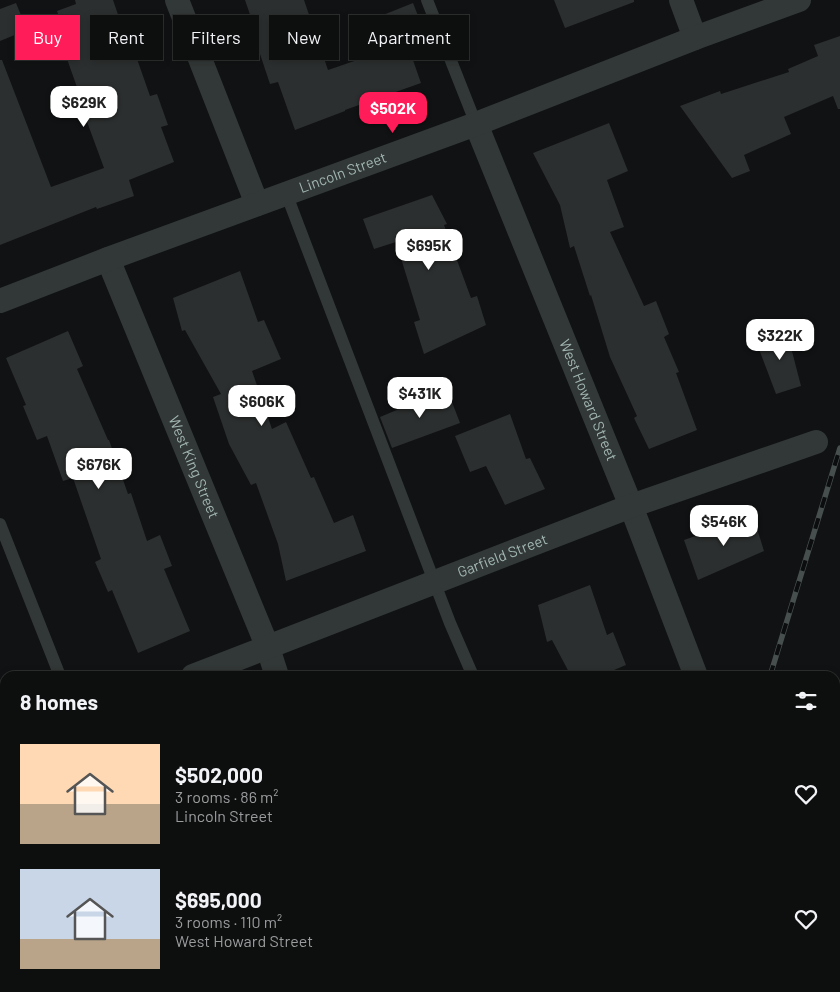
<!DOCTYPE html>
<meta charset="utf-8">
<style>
:root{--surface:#0d0e0e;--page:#1b1c1c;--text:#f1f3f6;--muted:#9a9c9e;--line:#2d2e2e;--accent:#ff1c58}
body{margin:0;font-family:Barlow,sans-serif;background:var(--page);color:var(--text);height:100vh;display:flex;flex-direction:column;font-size:19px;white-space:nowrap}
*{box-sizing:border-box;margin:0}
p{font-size:16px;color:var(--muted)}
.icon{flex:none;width:28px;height:28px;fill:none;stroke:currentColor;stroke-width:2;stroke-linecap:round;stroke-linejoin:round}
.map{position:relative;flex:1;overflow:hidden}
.sheet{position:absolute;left:0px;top:671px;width:840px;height:321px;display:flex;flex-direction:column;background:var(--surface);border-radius:15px 15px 0 0;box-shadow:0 2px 8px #0003,0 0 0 1px var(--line)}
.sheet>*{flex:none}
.guide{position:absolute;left:15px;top:15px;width:500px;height:45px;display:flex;gap:10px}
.price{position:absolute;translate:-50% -42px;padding:0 11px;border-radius:10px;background:#fff;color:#222;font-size:16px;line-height:32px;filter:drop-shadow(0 1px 2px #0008)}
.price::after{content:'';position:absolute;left:50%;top:30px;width:15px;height:11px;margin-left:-8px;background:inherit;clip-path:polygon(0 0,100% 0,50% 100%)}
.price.on{background:var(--accent);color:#fff}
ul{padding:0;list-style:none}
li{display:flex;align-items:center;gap:15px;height:125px;padding:0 20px}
li span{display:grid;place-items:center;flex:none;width:140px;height:100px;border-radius:0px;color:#555}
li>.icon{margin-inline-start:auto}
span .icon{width:60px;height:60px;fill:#fffc;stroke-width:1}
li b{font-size:21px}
h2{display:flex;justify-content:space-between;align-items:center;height:60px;padding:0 20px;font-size:21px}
.pill{padding:0 18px;border-radius:0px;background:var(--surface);box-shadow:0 2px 8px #0003,0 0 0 1px var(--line);font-size:18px;line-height:45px}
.pill.on{background:var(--accent);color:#fff}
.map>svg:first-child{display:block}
.building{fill:#2c2f2f}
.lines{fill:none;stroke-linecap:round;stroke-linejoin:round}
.service{stroke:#323837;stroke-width:12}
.minor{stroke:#323837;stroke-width:24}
.rail-casing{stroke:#464f4e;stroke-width:5.5}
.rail{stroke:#0c0d0e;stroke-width:4;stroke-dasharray:11;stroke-linecap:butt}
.labels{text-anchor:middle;stroke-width:4.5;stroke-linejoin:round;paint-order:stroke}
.street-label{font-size:15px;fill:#a1b5b0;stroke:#0c0d0e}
</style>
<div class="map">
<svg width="840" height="992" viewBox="0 0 840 992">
<rect width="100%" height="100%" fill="#111213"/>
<g class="building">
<path d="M 75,0 L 113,0 L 126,38 L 129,36 L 150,96 L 157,94 L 168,125 L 161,127 L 174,162 L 129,180 L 134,196 L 97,209 L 96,207 L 0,245 L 0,60 L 2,60 L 51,187 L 104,168 L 86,119 L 88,118 L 67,59 L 73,57 L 57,11 L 76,4 Z"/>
<path d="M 245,0 L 304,0 L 328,70 L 407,43 L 421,83 L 345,110 L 345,111 L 295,130 L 278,82 L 270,84 L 257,45 L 260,44 Z"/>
<path d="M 554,0 L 634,0 L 634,2 L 565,28 Z"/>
<path d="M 16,3 L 27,30 L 0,41 L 0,9 Z"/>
<path d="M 413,3 L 424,31 L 389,45 L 378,17 Z"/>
<path d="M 840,36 L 840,109 L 838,109 L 833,96 L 784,117 L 791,134 L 744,155 L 750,171 L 732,178 L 680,106 L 720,91 L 721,94 L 789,72 L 788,69 L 818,56 L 814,45 Z"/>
<path d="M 609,123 L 628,171 L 607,180 L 624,227 L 610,232 L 644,306 L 656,301 L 669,334 L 664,337 L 679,372 L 676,373 L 697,430 L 649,449 L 634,418 L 637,416 L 610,357 L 591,295 L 590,296 L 574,246 L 570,248 L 560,205 L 533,153 Z"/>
<path d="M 432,195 L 447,224 L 444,225 L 471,298 L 477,296 L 486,325 L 424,354 L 414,322 L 420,320 L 396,242 L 374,249 L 363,219 Z"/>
<path d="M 240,271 L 258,322 L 264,320 L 281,359 L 252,371 L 272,429 L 286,422 L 311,478 L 314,477 L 334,523 L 353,515 L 366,551 L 286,581 L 278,544 L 256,483 L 251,485 L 229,444 L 213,397 L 221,394 L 185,330 L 182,331 L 173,298 Z"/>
<path d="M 786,328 L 801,386 L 776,394 L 756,341 Z"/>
<path d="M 68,331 L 83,366 L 77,369 L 108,440 L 109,440 L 128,494 L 131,493 L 147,541 L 160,535 L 172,566 L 164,569 L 190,631 L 138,653 L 112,590 L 108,592 L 95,562 L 101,559 L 73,478 L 63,481 L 47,436 L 37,440 L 23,406 L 26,405 L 6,358 Z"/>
<path d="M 447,389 L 460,423 L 392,448 L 380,417 Z"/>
<path d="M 510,414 L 526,459 L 530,458 L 545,489 L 505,505 L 486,466 L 470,472 L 455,436 Z"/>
<path d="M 753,516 L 764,551 L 698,580 L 684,540 Z"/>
<path d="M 590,585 L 607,635 L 613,632 L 626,665 L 600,676 L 571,676 L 552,640 L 547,642 L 538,605 Z"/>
</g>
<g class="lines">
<g class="service">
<path d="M 427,0 L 476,124"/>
<path d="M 286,193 L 450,623 L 473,676"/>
<path d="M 0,524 L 60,676"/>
<path d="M 181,988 L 183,992"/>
</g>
<g class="minor">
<path d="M 177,0 L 257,204"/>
<path d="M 681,0 L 695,38"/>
<path id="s1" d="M 476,124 L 631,506 L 696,676"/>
<path id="s2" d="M 108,259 L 268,648 L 277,676"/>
<path id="s3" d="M 0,301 L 108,259 L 476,124 L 695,38 L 799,0"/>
<path id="s4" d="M 193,676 L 631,506 L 816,442"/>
<path d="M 0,749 L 5,747"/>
<path d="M 835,886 L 840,884"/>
<path d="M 397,988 L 399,992"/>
<path d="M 820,988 L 822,992"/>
<path d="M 551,992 L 564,988"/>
</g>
<g class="rail-casing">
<g id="rail">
<path d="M 770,676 L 840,448"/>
<path d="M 672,992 L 674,988"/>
</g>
</g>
<use href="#rail" class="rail"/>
</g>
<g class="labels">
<g class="street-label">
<text dy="5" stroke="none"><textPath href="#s3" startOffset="366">Lincoln Street</textPath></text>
<text dy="5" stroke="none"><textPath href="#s1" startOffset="298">West Howard Street</textPath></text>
<text dy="5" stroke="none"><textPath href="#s2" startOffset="225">West King Street</textPath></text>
<text dy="5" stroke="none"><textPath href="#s4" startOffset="332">Garfield Street</textPath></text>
</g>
</g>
</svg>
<b class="price" style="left:84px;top:128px">$629K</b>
<b class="price on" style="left:393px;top:134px">$502K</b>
<b class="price" style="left:429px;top:271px">$695K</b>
<b class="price" style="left:780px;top:361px">$322K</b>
<b class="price" style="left:420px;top:419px">$431K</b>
<b class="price" style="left:262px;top:427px">$606K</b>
<b class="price" style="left:99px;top:490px">$676K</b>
<b class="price" style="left:724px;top:547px">$546K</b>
<div class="guide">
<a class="pill on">Buy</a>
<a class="pill">Rent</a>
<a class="pill">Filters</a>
<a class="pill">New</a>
<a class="pill">Apartment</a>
</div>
<section class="sheet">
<h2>8 homes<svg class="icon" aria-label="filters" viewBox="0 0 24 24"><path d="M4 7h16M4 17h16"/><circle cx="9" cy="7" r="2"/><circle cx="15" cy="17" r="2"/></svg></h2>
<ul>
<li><span style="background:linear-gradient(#ffd9b3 60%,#b9a48a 0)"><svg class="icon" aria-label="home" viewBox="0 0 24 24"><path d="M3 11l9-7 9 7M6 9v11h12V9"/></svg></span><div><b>$502,000</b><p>3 rooms · 86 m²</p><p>Lincoln Street</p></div><svg class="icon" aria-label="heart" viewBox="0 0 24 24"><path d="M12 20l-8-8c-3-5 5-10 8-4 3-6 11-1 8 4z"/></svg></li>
<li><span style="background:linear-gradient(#c9d6e8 70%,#b9a48a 0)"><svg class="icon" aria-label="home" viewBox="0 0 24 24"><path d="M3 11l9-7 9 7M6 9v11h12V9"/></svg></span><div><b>$695,000</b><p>3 rooms · 110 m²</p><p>West Howard Street</p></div><svg class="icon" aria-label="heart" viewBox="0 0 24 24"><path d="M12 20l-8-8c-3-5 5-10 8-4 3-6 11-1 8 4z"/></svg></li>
</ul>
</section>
</div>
